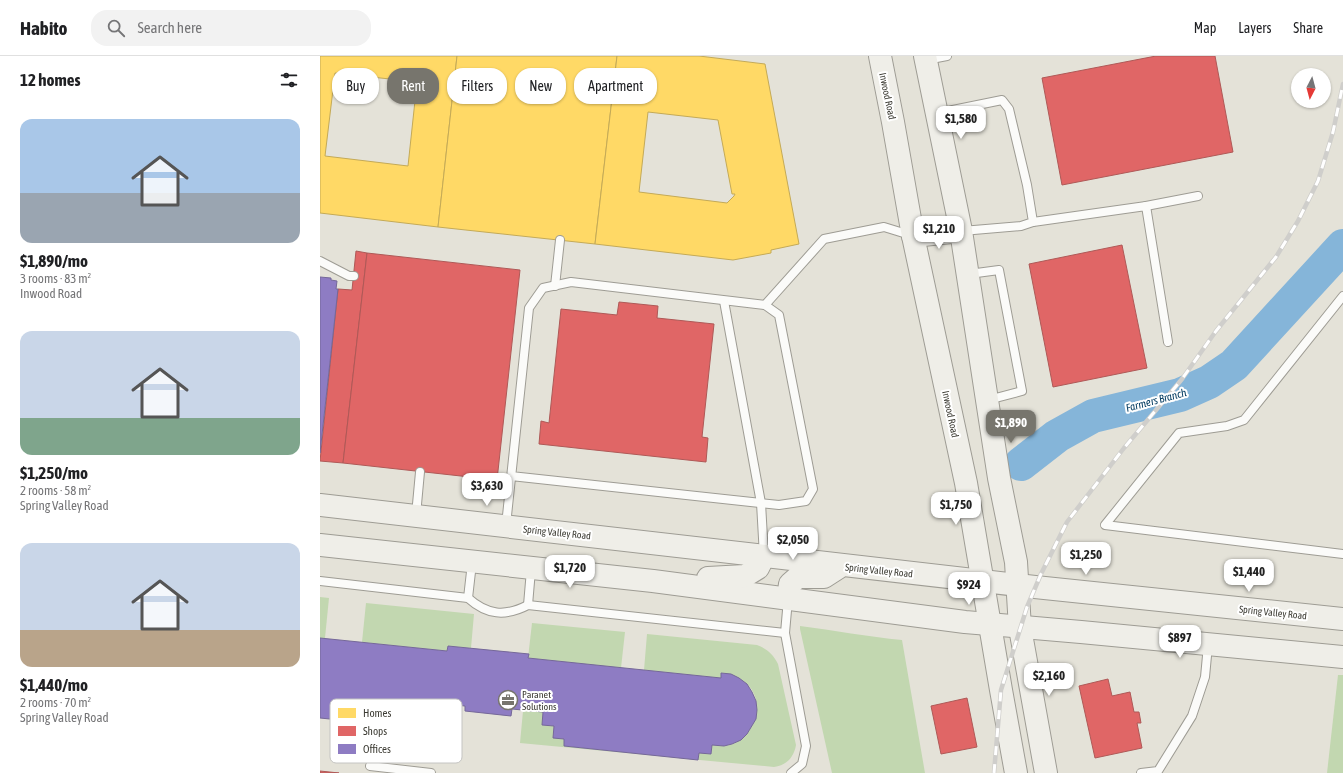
<!DOCTYPE html>
<meta charset="utf-8">
<style>
:root{--surface:#fff;--page:#f2f2f2;--text:#202124;--muted:#757577;--line:#e0e0e0;--accent:#77756d}
body{margin:0;font-family:"Asap Condensed",sans-serif;background:var(--page);color:var(--text);height:100vh;display:flex;flex-direction:column;font-size:15px;white-space:nowrap}
*{box-sizing:border-box;margin:0}
p{font-size:13px;color:var(--muted)}
.icon{flex:none;width:22px;height:22px;fill:none;stroke:currentColor;stroke-width:2;stroke-linecap:round;stroke-linejoin:round}
.map{position:relative;flex:1;overflow:hidden}
.panel{display:flex;flex-direction:column;background:var(--surface);width:320px}
.panel>*{flex:none}
.guide{position:absolute;left:12px;top:12px;width:380px;height:36px;display:flex;gap:8px}
.needle{width:26px;rotate:186deg}
.fabs{position:absolute;left:971px;top:12px;display:grid;gap:8px}
.fabs a{display:grid;place-items:center;width:40px;height:40px;border-radius:50%;background:var(--surface);box-shadow:0 1px 3px #0004;font-size:20px}
.price{position:absolute;translate:-50% -34px;padding:0 9px;border-radius:8px;background:#fff;color:#222;font-size:13px;line-height:26px;filter:drop-shadow(0 1px 2px #0008)}
.price::after{content:'';position:absolute;left:50%;top:24px;width:12px;height:9px;margin-left:-6px;background:inherit;clip-path:polygon(0 0,100% 0,50% 100%)}
.price.on{background:var(--accent);color:#fff}
ul{padding:0;list-style:none}
li{display:grid;align-content:center;gap:8px;height:212px;padding:0 20px}
li span{display:grid;place-items:center;height:124px;border-radius:12px;color:#555}
li>.icon{margin-inline-start:auto}
span .icon{width:72px;height:72px;fill:#fffc;stroke-width:1}
li b{font-size:17px}
h2{display:flex;justify-content:space-between;align-items:center;height:48px;padding:0 20px;font-size:17px}
.pill{padding:0 14px;border-radius:16px;background:var(--surface);box-shadow:0 1px 3px #0004;font-size:14px;line-height:36px}
.pill.on{background:var(--accent);color:#fff}
header{display:flex;align-items:center;gap:24px;box-sizing:border-box;height:56px;padding:0 20px;background:var(--surface);border-bottom:1px solid var(--line)}
header strong{font-size:19px}
nav{display:flex;gap:22px;margin-inline-start:auto;font-size:14px}
.search{width:280px;height:36px;background:var(--page);display:flex;align-items:center;gap:10px;box-sizing:border-box;padding:0 14px;border-radius:16px;color:var(--muted);font-size:15px}
main{display:flex;flex:1;min-height:0}
.map>svg:first-child{display:block}
.green{fill:#c2d7b0}
.homes{fill:#ffd966;stroke:#c4aa57;fill-rule:evenodd}
.shops{fill:#e06666;stroke:#af5957}
.offices{fill:#8e7cc3;stroke:#756898}
.lines{fill:none;stroke-linecap:round;stroke-linejoin:round}
.river{stroke:#85b5d9;stroke-width:34}
.lane-casing{stroke:#9e9c94;stroke-width:10}
.secondary-casing{stroke:#9e9c94;stroke-width:24}
.lane{stroke:#fbfbf9;stroke-width:8}
.secondary{stroke:#efeee8;stroke-width:22}
.rail-casing{stroke:#cfcecb;stroke-width:4.5}
.rail{stroke:#fff;stroke-width:3;stroke-dasharray:9;stroke-linecap:butt}
.labels{text-anchor:middle;stroke-width:4;stroke-linejoin:round;paint-order:stroke}
.street-label{font-size:10px;fill:#3c3b33;stroke:#fff}
.poi-label{font-size:10px;fill:#3c3b33;stroke:#fff;text-anchor:start}
.water-label{font-size:11px;font-style:italic;fill:#023b60;stroke:#fff}
.key{fill:#fff;stroke:#c4c4c2;stroke-width:1}
.key-label{font-size:11px;fill:#3c3b33}
</style>
<header>
<strong>Habito</strong>
<div class="search"><svg class="icon" aria-label="search" viewBox="0 0 24 24"><circle cx="10" cy="10" r="6"/><path d="M15 15l6 6"/></svg>Search here</div>
<nav><a>Map</a><a>Layers</a><a>Share</a></nav>
</header>
<main>
<section class="panel">
<h2>12 homes<svg class="icon" aria-label="filters" viewBox="0 0 24 24"><path d="M4 7h16M4 17h16"/><circle cx="9" cy="7" r="2"/><circle cx="15" cy="17" r="2"/></svg></h2>
<ul>
<li><span style="background:linear-gradient(#a9c7e8 60%,#9aa5b1 0)"><svg class="icon" aria-label="home" viewBox="0 0 24 24"><path d="M3 11l9-7 9 7M6 9v11h12V9"/></svg></span><div><b>$1,890/mo</b><p>3 rooms · 83 m²</p><p>Inwood Road</p></div></li>
<li><span style="background:linear-gradient(#c9d6e8 70%,#7fa58c 0)"><svg class="icon" aria-label="home" viewBox="0 0 24 24"><path d="M3 11l9-7 9 7M6 9v11h12V9"/></svg></span><div><b>$1,250/mo</b><p>2 rooms · 58 m²</p><p>Spring Valley Road</p></div></li>
<li><span style="background:linear-gradient(#c9d6e8 70%,#b9a48a 0)"><svg class="icon" aria-label="home" viewBox="0 0 24 24"><path d="M3 11l9-7 9 7M6 9v11h12V9"/></svg></span><div><b>$1,440/mo</b><p>2 rooms · 70 m²</p><p>Spring Valley Road</p></div></li>
</ul>
</section>
<div class="map">
<svg width="1023" height="717" viewBox="0 0 1023 717">
<rect width="100%" height="100%" fill="#e4e2d8"/>
<g class="green">
<path d="M 0,541 L 9,542 L 5,582 L 0,582 Z"/>
<path d="M 46,547 L 154,558 L 151,592 L 128,590 L 127,595 L 42,586 Z"/>
<path d="M 212,567 L 305,576 L 301,612 L 208,602 Z"/>
<path d="M 480,570 C 514,574 548,581 582,584 L 605,717 L 512,717 L 480,573 Z"/>
<path d="M 327,578 L 437,589 C 447,593 453,598 458,608 L 476,689 C 474,701 467,709 454,711 L 200,687 L 203,655 L 223,656 L 222,669 L 234,670 L 233,681 L 244,683 L 244,690 L 378,704 L 379,697 L 391,698 L 392,689 C 396,689 400,690 404,690 C 432,688 448,648 427,628 C 420,622 410,618 402,617 L 401,622 L 324,614 Z"/>
<path d="M 1018,619 L 1023,619 L 1023,717 L 1007,717 Z"/>
</g>
<g class="homes">
<path d="M 0,0 L 137,0 L 118,171 L 0,157 ZM 15,17 L 97,26 L 88,110 L 5,100 Z"/>
<path d="M 137,0 L 297,0 L 275,188 L 118,171 Z"/>
<path d="M 297,0 L 379,0 L 445,8 L 479,188 L 451,194 L 451,197 L 413,204 L 275,188 ZM 328,56 L 398,64 L 412,138 L 415,138 L 414,140 L 407,147 L 319,136 Z"/>
</g>
<g class="shops">
<path d="M 836,0 L 895,0 L 913,96 L 742,129 L 722,22 Z"/>
<path d="M 802,189 L 827,312 L 733,331 L 709,208 Z"/>
<path d="M 36,195 L 47,197 L 23,407 L 0,405 L 18,233 L 32,234 Z"/>
<path d="M 47,197 L 200,214 L 177,424 L 23,407 Z"/>
<path d="M 299,246 L 338,250 L 337,262 L 394,268 L 382,381 L 388,382 L 386,406 L 219,388 L 221,365 L 229,367 L 241,253 L 297,259 Z"/>
<path d="M 788,623 L 792,640 L 810,636 L 814,656 L 819,656 L 821,667 L 817,667 L 822,692 L 775,702 L 759,630 Z"/>
<path d="M 647,642 L 657,691 L 621,698 L 611,650 Z"/>
<path d="M 0,715 L 19,717 L 0,717 Z"/>
</g>
<g class="offices">
<path d="M 0,221 L 11,222 L 11,224 L 17,225 L 16,233 L 18,233 L 0,397 Z"/>
<path d="M 0,582 L 127,595 L 128,590 L 209,598 L 208,602 L 401,622 L 401,617 L 411,618 L 419,622 L 427,628 L 432,636 L 436,645 L 437,654 L 436,663 L 427,678 L 421,684 L 412,688 L 404,690 L 392,689 L 391,698 L 379,697 L 378,704 L 244,690 L 244,683 L 233,682 L 234,670 L 222,669 L 223,656 L 192,653 L 191,660 L 145,655 L 145,650 L 115,647 L 114,658 L 102,656 L 101,664 L 89,663 L 88,671 L 0,662 Z"/>
</g>
<g class="lines">
<path class="river" d="M 701,408 L 737,380 L 773,360 L 860,339 L 889,326 L 914,309 L 1023,190"/>
<g class="lane-casing">
<g id="lane">
<path d="M 606,4 L 627,0"/>
<path d="M 618,57 L 682,44 L 689,53 L 707,129 L 713,166 L 701,170 L 642,175"/>
<path d="M 826,150 L 878,140"/>
<path d="M 713,166 L 826,150 L 848,286"/>
<path d="M 0,205 L 29,220 L 34,220"/>
<path d="M 649,218 L 679,214 L 702,335 L 668,344"/>
<path d="M 235,230 L 240,184"/>
<path d="M 1023,240 L 924,364 L 907,370 L 859,377 L 785,469 L 1023,498"/>
<path d="M 404,245 L 441,447 L 444,500"/>
<path d="M 445,249 L 504,183 L 564,171 L 590,179"/>
<path d="M 96,459 L 100,416"/>
<path d="M 186,469 L 209,252 L 223,232 L 251,226 L 445,249 L 459,259 L 493,433 L 486,445 L 459,449 L 191,420"/>
<path d="M 0,525 L 148,542 C 167,559 185,561 208,549 L 465,577"/>
<path d="M 148,542 L 152,507"/>
<path d="M 468,543 L 465,577 L 486,690 L 482,708 L 471,717"/>
<path d="M 208,549 L 211,514"/>
<path d="M 50,710 L 111,717"/>
<path d="M 821,717 L 838,715 L 872,660 L 885,621 L 888,589"/>
</g>
</g>
<g class="secondary-casing">
<g id="secondary">
<path d="M 560,0 L 573,66 L 593,180 L 646,427 L 681,634 L 696,717"/>
<path d="M 605,0 L 641,175 L 679,422 L 696,506 L 700,572 L 726,717"/>
<path d="M 593,180 L 641,175"/>
<path d="M 0,449 L 715,531 L 1023,563"/>
<path d="M 0,489 L 333,525 L 645,566 L 761,576 L 1023,601"/>
<path d="M 388,522 L 425,520 L 438,512 L 444,500"/>
<path d="M 468,542 L 470,528 L 478,521 L 504,521 L 518,512"/>
</g>
</g>
<use href="#lane" class="lane"/>
<use href="#secondary" class="secondary"/>
<g class="rail-casing">
<path id="rail" d="M 674,717 L 681,634 L 707,551 L 721,518 L 747,466 L 804,392 L 831,360 L 862,323 L 896,275 L 956,201 L 978,165 L 998,125 L 1013,76 L 1023,28"/>
</g>
<use href="#rail" class="rail"/>
</g>
<defs>
<g id="office-ring" transform="scale(1)"><circle r="9.5" fill="#fff" stroke="#77756d" stroke-width="1.5"/><path d="M-6-3h4V-5.5h4V-3h4V5H-6ZM-1-4.5V-3h2v-1.5ZM-6 0V1H6V0Z" fill="#77756d"/></g>
</defs>
<g fill-rule="evenodd">
<use href="#office-ring" x="188" y="644"/>
</g>
<g class="labels">
<g class="street-label">
<text transform="translate(568 40) rotate(78)" y="4">Inwood Road</text>
<text transform="translate(631 358) rotate(78)" y="4">Inwood Road</text>
<text transform="translate(237 476) rotate(6)" y="4">Spring Valley Road</text>
<text transform="translate(559 514) rotate(6)" y="4">Spring Valley Road</text>
<text transform="translate(953 556) rotate(6)" y="4">Spring Valley Road</text>
</g>
<g class="poi-label">
<text x="202" y="642">Paranet<tspan x="202" dy="12">Solutions</tspan></text>
</g>
<g class="water-label">
<text transform="translate(836 344) rotate(-15)" y="4">Farmers Branch</text>
</g>
</g>
<rect x="10" y="643" width="132" height="64" rx="6" class="key"/>
<rect x="18" y="652" width="18" height="10" fill="#ffd966"/>
<rect x="18" y="670" width="18" height="10" fill="#e06666"/>
<rect x="18" y="688" width="18" height="10" fill="#8e7cc3"/>
<g class="key-label">
<text x="43" y="661">Homes</text>
<text x="43" y="679">Shops</text>
<text x="43" y="697">Offices</text>
</g>
</svg>
<div class="fabs">
<a><svg class="needle" viewBox="-14 -14 28 28"><path d="M0-13l5 13h-10z" fill="#e53935"/><path d="M0 13l5-13h-10z" fill="#757577"/></svg></a>
</div>
<b class="price" style="left:641px;top:84px">$1,580</b>
<b class="price" style="left:619px;top:194px">$1,210</b>
<b class="price on" style="left:691px;top:388px">$1,890</b>
<b class="price" style="left:167px;top:451px">$3,630</b>
<b class="price" style="left:636px;top:470px">$1,750</b>
<b class="price" style="left:473px;top:505px">$2,050</b>
<b class="price" style="left:766px;top:520px">$1,250</b>
<b class="price" style="left:250px;top:533px">$1,720</b>
<b class="price" style="left:929px;top:537px">$1,440</b>
<b class="price" style="left:649px;top:550px">$924</b>
<b class="price" style="left:860px;top:603px">$897</b>
<b class="price" style="left:729px;top:641px">$2,160</b>
<div class="guide">
<a class="pill">Buy</a>
<a class="pill on">Rent</a>
<a class="pill">Filters</a>
<a class="pill">New</a>
<a class="pill">Apartment</a>
</div>
</div>
</main>
